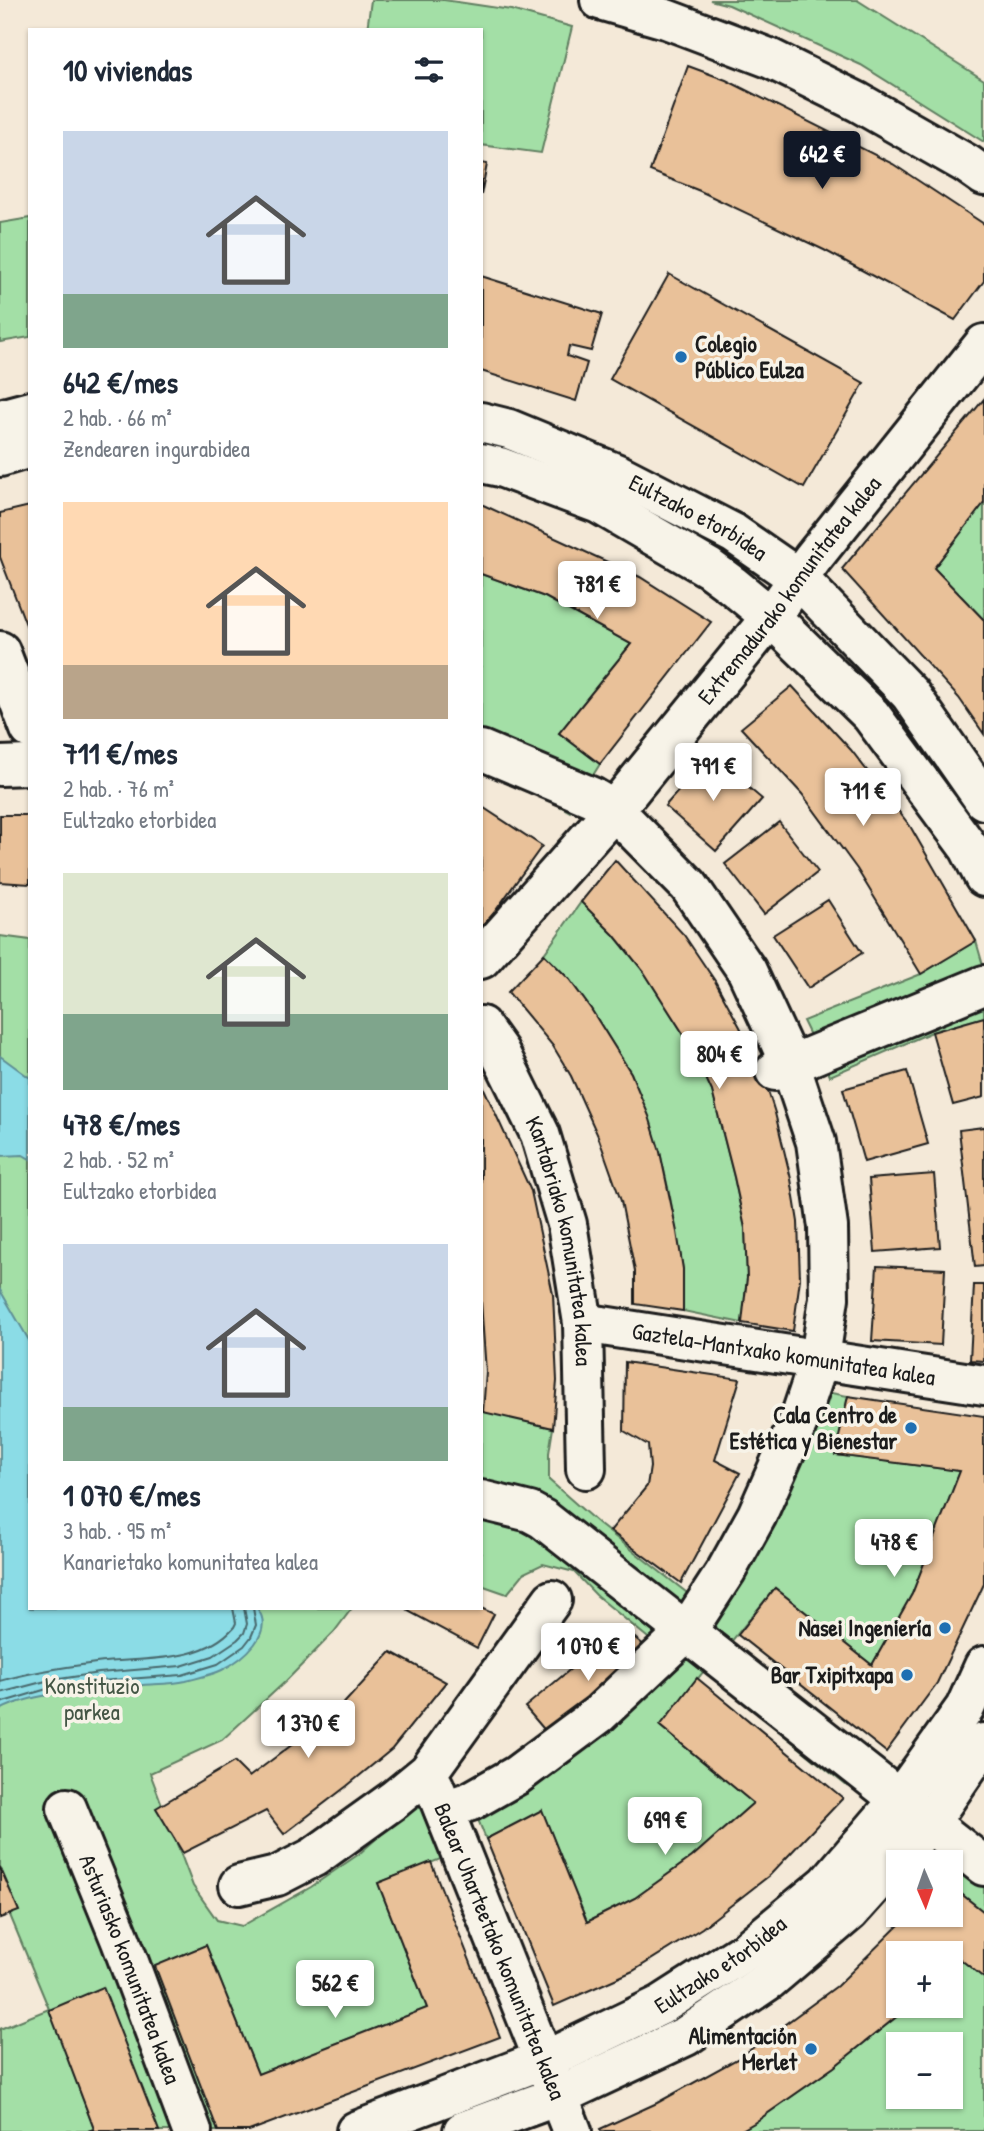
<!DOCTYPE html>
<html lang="es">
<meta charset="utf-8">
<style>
:root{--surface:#fff;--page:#f2f2f3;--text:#1f2937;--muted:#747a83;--accent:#111827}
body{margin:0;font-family:"Patrick Hand",sans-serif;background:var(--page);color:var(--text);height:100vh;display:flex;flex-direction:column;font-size:26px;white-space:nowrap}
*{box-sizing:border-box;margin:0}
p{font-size:23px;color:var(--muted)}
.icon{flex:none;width:38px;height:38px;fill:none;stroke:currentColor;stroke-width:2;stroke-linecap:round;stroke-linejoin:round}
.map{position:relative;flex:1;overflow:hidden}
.panel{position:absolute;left:28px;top:28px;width:455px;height:1582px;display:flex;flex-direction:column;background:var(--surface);border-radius:0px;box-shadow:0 2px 5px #0004}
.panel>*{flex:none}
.needle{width:46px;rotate:178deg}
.buttons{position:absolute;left:886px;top:1850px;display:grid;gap:14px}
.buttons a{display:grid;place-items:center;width:77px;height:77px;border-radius:0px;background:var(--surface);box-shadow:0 2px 5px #0004;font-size:35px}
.price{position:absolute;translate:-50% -60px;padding:0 16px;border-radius:7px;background:#fff;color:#222;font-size:23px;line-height:46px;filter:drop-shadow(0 2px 4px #0008)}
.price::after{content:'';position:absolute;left:50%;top:42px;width:21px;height:16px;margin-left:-10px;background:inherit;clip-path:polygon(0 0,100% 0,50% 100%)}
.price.current{background:var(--accent);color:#fff}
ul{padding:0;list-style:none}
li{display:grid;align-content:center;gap:14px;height:371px;padding:0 35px}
li span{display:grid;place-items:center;height:217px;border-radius:0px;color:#555}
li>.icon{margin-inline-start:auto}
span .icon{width:126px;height:126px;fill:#fffc;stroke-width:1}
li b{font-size:30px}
h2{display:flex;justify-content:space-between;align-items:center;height:84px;padding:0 35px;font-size:30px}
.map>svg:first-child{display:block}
.green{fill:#a3dfa6;stroke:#607e61;stroke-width:2;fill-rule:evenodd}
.water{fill:#8bdce6;stroke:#5f8f95;stroke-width:2}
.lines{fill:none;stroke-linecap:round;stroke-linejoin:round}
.shore{stroke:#48696d;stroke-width:2}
.building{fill:#e9c199;stroke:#1c1c1c;stroke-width:2}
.street-casing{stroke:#1c1c1c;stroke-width:44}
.street{stroke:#f7f3e8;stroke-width:38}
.poi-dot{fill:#1f6fb2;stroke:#f7f3e8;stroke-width:2.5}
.labels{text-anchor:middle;stroke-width:7;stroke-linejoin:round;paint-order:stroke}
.poi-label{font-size:23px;font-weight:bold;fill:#1c1c1c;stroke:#f7f3e8;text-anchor:end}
.street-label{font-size:23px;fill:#1c1c1c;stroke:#f7f3e8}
.park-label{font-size:23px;fill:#445645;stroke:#f7f3e8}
</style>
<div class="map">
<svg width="984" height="2131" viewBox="0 0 984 2131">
<rect width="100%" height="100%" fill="#f4e9d8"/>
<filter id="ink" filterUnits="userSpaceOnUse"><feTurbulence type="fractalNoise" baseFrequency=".0143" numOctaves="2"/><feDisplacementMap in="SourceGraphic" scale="14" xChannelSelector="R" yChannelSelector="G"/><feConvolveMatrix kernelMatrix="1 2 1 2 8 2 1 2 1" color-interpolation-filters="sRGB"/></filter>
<g filter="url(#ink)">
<g class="green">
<path d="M 371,0 L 444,0 L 511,10 L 572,27 L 541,153 L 481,145 L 481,30 L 367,30 Z"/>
<path d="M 710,0 L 857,0 L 984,80 L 984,142 L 861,65 L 729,5 Z"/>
<path d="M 30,218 L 30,337 L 0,342 L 0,223 Z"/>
<path d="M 984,503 L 984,620 L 934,568 Z"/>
<path d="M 481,574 L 545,597 L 631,644 L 559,733 L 600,764 L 570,812 L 493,767 L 481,762 Z"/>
<path d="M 581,902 L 614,935 L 644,972 L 691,1046 L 712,1091 L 734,1177 L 745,1228 L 747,1278 L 742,1323 L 683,1311 L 683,1269 L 670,1197 L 660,1152 L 631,1073 L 591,1009 L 569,979 L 544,954 Z"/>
<path d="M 0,936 L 30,940 L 30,1608 L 352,1608 L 334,1632 L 286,1681 L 222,1740 L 150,1773 L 193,1886 L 217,1920 L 242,1926 L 311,1887 L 359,1854 L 410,1809 L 426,1807 L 446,1857 L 378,1883 L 427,2008 L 258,2074 L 206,1945 L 156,1966 L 218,2131 L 159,2131 L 50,2010 L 94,2129 L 88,2131 L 0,2131 L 0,2029 L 49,2009 L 0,1891 Z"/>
<path d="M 976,941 L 984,969 L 984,1017 L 932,1032 L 830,1076 L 803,1021 L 921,974 Z"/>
<path d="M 792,1386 L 848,1396 L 836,1455 L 960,1471 L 912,1594 L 872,1665 L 775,1588 L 726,1648 L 869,1760 L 847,1786 L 704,1671 L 660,1726 L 753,1803 L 692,1857 L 635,1898 L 587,1922 L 542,1811 L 486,1839 L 470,1800 L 659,1647 L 596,1595 L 574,1572 L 543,1564 L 524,1573 L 507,1594 L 481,1585 L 481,1410 L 553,1428 L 549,1453 L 549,1480 L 600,1525 L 695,1599 L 756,1501 Z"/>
<path d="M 976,1834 L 984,1841 L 984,1912 L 950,1885 L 950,1872 Z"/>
<path d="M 960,1959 L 984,1978 L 984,2131 L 740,2131 L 754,2123 L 834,2067 L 910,2006 L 950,2006 L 950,1968 ZM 898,2044 L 950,2044 L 950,2096 L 898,2096 Z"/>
</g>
<g class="water">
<path d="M 0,1056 L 30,1078 L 30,1159 L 23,1155 L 0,1156 Z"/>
<path d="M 0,1290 L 30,1342 L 30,1608 L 257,1608 C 276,1633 243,1659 222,1670 C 212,1675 197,1678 186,1681 C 173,1684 157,1684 143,1685 C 101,1688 37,1691 0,1710 Z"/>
</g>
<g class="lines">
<g class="shore">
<path d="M 0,1681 C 31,1672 64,1667 96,1663 C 141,1657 201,1665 234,1627 L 236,1623 L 233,1608"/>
<path d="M 0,1693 L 46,1681 L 99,1673 L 181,1666 L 213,1656 L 237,1640 L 244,1633 L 247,1624 L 244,1608"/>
<path d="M 0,1703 L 47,1689 L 100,1681 L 182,1675 L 218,1664 L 244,1646 L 251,1637 L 256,1625 L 253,1608"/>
</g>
</g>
<g class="building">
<path d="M 688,66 L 726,80 L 893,164 L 984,224 L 984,281 L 955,320 L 824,250 L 700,191 L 650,171 Z"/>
<path d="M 481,163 L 487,164 L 481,195 Z"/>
<path d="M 669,274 L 864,383 L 804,488 L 610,379 Z"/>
<path d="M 481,276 L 602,314 L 591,351 L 569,346 L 567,356 L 587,363 L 576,401 L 481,371 Z"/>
<path d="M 984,399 L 984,503 L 934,568 L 984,620 L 984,734 L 959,698 L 842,569 Z"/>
<path d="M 481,504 L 640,577 L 711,622 L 600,764 L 559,733 L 631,644 L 545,597 L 481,574 Z"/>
<path d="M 30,506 L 30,635 L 0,557 L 0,513 Z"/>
<path d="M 792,686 L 851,750 L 910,826 L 976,941 L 921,974 L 857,869 L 802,794 L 741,728 Z"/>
<path d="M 710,755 L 762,799 L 716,851 L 665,806 Z"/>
<path d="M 481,806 L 542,846 L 481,931 Z"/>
<path d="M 0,815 L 30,815 L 30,884 L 0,882 Z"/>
<path d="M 779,822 L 818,872 L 764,914 L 725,864 Z"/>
<path d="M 615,860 L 684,935 L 715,981 L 740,1027 L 763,1075 L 775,1113 L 791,1179 L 798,1222 L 800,1279 L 793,1331 L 742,1323 L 747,1278 L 745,1228 L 734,1177 L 712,1091 L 691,1046 L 644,972 L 614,935 L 581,902 Z"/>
<path d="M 828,900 L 862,953 L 808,988 L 773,935 Z"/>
<path d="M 544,954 L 569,979 L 591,1009 L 631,1073 L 649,1116 L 660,1152 L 677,1232 L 683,1269 L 683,1311 L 635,1304 L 635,1271 L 621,1201 L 598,1136 L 571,1076 L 553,1046 L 508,992 Z"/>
<path d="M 984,1017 L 984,1097 L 953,1105 L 932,1032 Z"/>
<path d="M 907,1071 L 928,1144 L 864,1162 L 843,1089 Z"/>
<path d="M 481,1082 L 531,1191 L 553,1294 L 557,1381 L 553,1428 L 483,1412 L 486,1372 L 481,1302 Z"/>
<path d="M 984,1127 L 984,1266 L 975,1267 L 959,1130 Z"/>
<path d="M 934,1174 L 940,1247 L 875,1252 L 869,1179 Z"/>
<path d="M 877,1266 L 945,1269 L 941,1345 L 872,1341 Z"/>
<path d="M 974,1285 L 984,1285 L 984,1361 L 970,1360 Z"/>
<path d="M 625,1362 L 740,1379 L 715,1460 L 740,1473 L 681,1583 L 610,1531 L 647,1486 L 650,1467 L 648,1445 L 624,1431 Z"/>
<path d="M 848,1396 L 984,1416 L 984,1584 L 937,1683 L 886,1752 L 738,1635 L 775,1588 L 872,1665 L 912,1594 L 960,1471 L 835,1455 Z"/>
<path d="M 410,1608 L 481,1608 L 494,1614 L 477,1648 L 408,1611 Z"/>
<path d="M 621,1627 L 654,1653 L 554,1741 L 525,1707 Z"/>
<path d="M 391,1652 L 446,1682 L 392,1749 L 347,1786 L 284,1834 L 266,1811 L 183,1853 L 156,1808 L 234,1762 L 249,1777 L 337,1711 Z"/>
<path d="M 697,1678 L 843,1798 L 770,1875 L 702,1928 L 633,1971 L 554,2006 L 486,1839 L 542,1810 L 587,1922 L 635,1898 L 692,1857 L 753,1803 L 660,1726 Z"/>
<path d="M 431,1862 L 500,2037 L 249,2131 L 218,2131 L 155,1966 L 206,1945 L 258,2074 L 427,2008 L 378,1883 Z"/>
<path d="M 0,1867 L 19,1911 L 0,1918 Z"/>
<path d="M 950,1885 L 984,1912 L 984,1978 L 960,1959 L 950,1968 L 950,1953 L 898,1953 L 898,2006 L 910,2006 L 834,2067 L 754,2123 L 740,2131 L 601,2131 L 600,2129 L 657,2103 L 739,2058 L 837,1986 L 910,1914 L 950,1914 Z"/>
<path d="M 103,1987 L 159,2131 L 88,2131 L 94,2129 L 49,2010 Z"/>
</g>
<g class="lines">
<g class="street-casing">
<g id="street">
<path d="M 600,0 L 666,19 L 769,58 L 858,102 L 967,164 L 984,176"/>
<path d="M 0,419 L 30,411"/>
<path id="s1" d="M 481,422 L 509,429 L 618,474 L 733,533 L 798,578 L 910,694 L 984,800"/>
<path d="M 0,457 L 30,448"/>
<path d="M 481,463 L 500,467 L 599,504 L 709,568 L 732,585 L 771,617 L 871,715 L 969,848 L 984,877"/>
<path d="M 0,651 L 30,729"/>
<path d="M 0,766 L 30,765"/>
<path id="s2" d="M 481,959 L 614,810 L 771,617 L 813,558 L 984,344"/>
<path id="s3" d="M 481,1026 L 499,1051 L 540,1134 L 567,1224 L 583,1323 L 586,1469"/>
<path d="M 775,1071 L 984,985"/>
<path id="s4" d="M 583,1323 L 984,1385"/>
<path d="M 481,1500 L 530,1512 L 543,1519 L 984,1866"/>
<path id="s5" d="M 434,1786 L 572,2131"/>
<path id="s6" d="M 67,1808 L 121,1941 L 192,2131"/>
<path d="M 444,1810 L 471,1801 L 517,1775 L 599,1714 L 687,1631 L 726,1571 L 757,1515 L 800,1418 L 820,1358 L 829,1298 L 828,1227 L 816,1142 L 790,1064 L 747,971 L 689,886 L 614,810 L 592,797 L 481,750"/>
<path d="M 239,1885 L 277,1876 L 314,1857 L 395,1799 L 428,1772 L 552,1600"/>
<path id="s7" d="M 356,2131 L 563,2052 L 661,2005 L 747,1950 L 827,1884 L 900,1799 L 965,1708 L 984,1666"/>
<path d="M 463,2131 L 558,2096 L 686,2036 L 769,1980 L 849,1912 L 930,1822 L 984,1743"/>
</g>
</g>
<use href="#street" class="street"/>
</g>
</g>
<g class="poi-dot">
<circle cx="681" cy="357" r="7"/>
<circle cx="911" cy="1428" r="7"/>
<circle cx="945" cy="1628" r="7"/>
<circle cx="907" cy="1675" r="7"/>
<circle cx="811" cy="2049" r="7"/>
</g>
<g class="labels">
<g class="poi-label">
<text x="695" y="352" text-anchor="start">Colegio<tspan x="695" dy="26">Público Eulza</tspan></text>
<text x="897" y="1423">Cala Centro de<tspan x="897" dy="26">Estética y Bienestar</tspan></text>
<text x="931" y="1636">Nasei Ingeniería</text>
<text x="893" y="1683">Bar Txipitxapa</text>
<text x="797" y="2044">Alimentación<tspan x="797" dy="26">Merlet</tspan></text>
</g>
<g class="street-label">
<text dy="8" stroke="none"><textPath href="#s1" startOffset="238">Eultzako etorbidea</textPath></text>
<text dy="8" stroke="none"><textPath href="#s2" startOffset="481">Extremadurako komunitatea kalea</textPath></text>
<text dy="8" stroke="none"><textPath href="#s3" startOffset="233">Kantabriako komunitatea kalea</textPath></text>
<text dy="8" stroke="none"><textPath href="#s4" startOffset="203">Gaztela-Mantxako komunitatea kalea</textPath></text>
<text dy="8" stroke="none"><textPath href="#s5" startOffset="178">Balear Uharteetako komunitatea kalea</textPath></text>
<text dy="8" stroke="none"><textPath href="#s7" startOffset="402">Eultzako etorbidea</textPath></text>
<text dy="8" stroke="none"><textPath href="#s6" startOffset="173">Asturiasko komunitatea kalea</textPath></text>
</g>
<g class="park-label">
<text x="92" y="1694">Konstituzio<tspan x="92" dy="26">parkea</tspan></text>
</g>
</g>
</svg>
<div class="buttons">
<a><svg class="needle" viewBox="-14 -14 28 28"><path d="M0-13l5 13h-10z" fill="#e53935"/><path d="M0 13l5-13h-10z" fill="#747a83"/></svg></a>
<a>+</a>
<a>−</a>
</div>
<b class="price current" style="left:822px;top:191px">642 €</b>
<b class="price" style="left:597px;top:621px">781 €</b>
<b class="price" style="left:713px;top:803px">791 €</b>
<b class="price" style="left:863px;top:828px">711 €</b>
<b class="price" style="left:719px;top:1091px">804 €</b>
<b class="price" style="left:894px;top:1579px">478 €</b>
<b class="price" style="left:588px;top:1683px">1 070 €</b>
<b class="price" style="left:308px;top:1760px">1 370 €</b>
<b class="price" style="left:665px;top:1857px">699 €</b>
<b class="price" style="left:335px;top:2020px">562 €</b>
<section class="panel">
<h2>10 viviendas<svg class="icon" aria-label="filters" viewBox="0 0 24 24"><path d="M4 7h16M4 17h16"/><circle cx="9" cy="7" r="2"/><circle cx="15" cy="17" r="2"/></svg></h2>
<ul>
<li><span style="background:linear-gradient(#c9d6e8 75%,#7fa58c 0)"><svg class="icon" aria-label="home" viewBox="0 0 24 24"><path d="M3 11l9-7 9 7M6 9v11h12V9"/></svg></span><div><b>642 €/mes</b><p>2 hab. · 66 m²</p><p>Zendearen ingurabidea</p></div></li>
<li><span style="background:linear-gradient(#ffd9b3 75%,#b9a48a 0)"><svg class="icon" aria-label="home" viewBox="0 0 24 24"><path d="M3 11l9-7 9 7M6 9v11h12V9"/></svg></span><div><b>711 €/mes</b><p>2 hab. · 76 m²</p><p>Eultzako etorbidea</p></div></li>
<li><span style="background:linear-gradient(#dfe7d0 65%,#7fa58c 0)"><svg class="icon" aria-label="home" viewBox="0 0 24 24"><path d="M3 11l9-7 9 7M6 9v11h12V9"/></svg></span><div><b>478 €/mes</b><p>2 hab. · 52 m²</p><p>Eultzako etorbidea</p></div></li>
<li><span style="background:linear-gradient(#c9d6e8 75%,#7fa58c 0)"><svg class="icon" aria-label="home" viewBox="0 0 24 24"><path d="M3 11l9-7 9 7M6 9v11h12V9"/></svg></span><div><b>1 070 €/mes</b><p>3 hab. · 95 m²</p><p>Kanarietako komunitatea kalea</p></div></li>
</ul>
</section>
</div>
